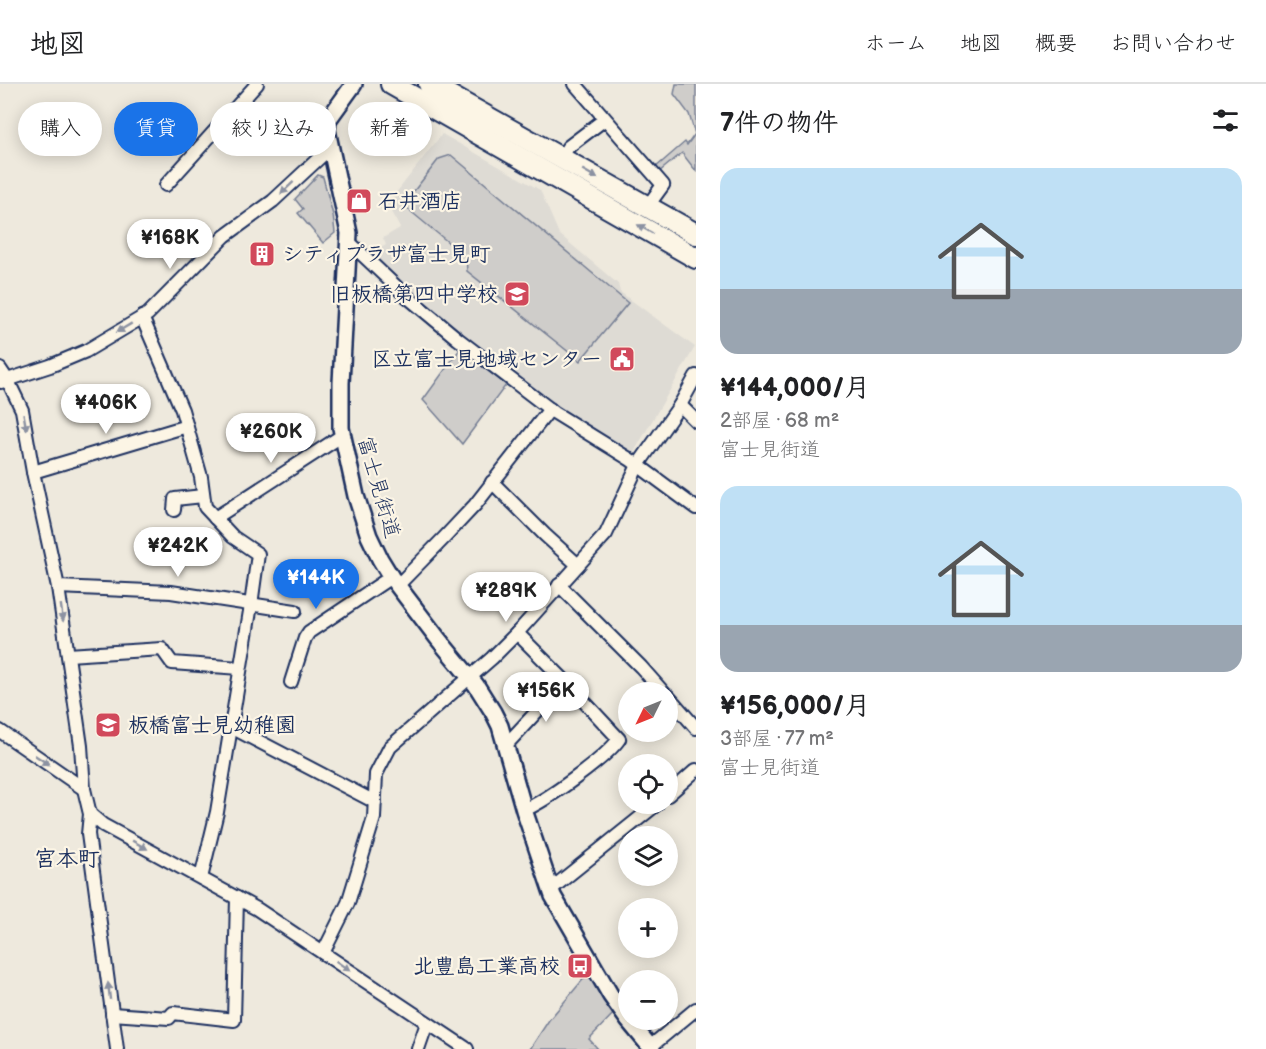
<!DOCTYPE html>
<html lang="ja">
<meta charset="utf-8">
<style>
:root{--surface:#fff;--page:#f6f6f6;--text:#202124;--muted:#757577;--line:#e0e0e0;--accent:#1a73e8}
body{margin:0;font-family:"Balsamiq Sans","Klee One",sans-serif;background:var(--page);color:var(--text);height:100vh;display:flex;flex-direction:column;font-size:22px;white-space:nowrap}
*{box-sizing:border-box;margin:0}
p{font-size:20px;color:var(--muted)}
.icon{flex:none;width:33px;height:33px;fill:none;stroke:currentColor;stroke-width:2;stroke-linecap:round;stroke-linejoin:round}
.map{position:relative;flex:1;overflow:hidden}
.sheet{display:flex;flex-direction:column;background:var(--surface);width:570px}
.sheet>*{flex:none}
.top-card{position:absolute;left:18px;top:18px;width:570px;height:54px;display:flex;gap:12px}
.needle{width:39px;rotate:227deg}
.buttons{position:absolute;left:618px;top:598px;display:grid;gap:12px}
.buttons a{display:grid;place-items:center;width:60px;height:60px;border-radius:50%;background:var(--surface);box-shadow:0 3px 15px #0003;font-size:30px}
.price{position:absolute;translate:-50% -51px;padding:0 14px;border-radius:21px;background:#fff;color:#222;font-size:20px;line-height:39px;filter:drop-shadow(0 2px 3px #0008)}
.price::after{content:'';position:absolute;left:50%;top:36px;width:18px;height:14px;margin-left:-9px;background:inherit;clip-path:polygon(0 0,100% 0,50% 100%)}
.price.on{background:var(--accent);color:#fff}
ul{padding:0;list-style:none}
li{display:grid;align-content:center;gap:12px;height:318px;padding:0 24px}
li span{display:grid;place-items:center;height:186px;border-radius:18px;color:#555}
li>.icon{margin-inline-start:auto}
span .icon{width:108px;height:108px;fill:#fffc;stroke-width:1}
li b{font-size:26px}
h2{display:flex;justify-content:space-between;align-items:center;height:72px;padding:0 24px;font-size:26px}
.tag{padding:0 21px;border-radius:27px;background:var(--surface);box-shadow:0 3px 15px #0003;font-size:21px;line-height:54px}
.tag.on{background:var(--accent);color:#fff}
header{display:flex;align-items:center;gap:36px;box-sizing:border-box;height:84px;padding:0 30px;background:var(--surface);border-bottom:2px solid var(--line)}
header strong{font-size:28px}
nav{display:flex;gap:33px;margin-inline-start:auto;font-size:21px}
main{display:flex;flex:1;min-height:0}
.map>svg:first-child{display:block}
.built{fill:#dedbd4}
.green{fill:#cfcdca;stroke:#757e94;stroke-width:1.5}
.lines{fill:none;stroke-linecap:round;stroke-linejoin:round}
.minor-casing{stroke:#1b2f5e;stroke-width:16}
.tertiary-casing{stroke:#1b2f5e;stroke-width:20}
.primary-casing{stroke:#1b2f5e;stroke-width:24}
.minor{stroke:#fcf5e5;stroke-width:12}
.tertiary{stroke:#fcf5e5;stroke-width:15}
.primary{stroke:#fcf5e5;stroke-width:20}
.oneway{fill:#8c92a2}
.labels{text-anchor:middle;stroke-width:4.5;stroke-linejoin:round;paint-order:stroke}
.poi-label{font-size:21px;font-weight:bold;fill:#1b2f5e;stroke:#fcf5e5;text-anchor:start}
.street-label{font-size:21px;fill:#1b2f5e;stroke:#fcf5e5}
.neighbourhood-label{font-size:22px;font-weight:bold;fill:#1b2f5e;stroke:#fcf5e5}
</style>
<header>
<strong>地図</strong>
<nav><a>ホーム</a><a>地図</a><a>概要</a><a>お問い合わせ</a></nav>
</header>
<main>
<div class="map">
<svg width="696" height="965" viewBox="0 0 696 965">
<rect width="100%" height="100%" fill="#eee9dd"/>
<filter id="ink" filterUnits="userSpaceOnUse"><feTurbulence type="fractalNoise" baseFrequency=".0167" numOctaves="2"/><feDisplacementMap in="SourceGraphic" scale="12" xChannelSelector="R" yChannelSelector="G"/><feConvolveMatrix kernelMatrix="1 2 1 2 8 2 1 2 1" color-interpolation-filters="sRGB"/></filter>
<g filter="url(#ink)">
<path class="built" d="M 442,50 L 540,106 L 559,150 L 618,200 L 620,208 L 695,263 L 634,368 L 629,367 L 554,320 L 413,212 L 369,170 L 386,161 L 383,154 L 400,144 L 386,119 L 396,109 Z"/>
<g class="green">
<path d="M 676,0 L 696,0 L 696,87 L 682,69 L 659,88 L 655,84 L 685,58 L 687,61 L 695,50 L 689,30 L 674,10 Z"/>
<path d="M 451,71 L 628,219 L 580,277 L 467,187 L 466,173 L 403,121 L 439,75 Z"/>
<path d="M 318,91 L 323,93 L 333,131 L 335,149 L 323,159 L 298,129 L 303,125 L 295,115 Z"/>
<path d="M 460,265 L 506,301 L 462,360 L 423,316 Z"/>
<path d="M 591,886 L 616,927 L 589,955 L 598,965 L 530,965 L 549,936 Z"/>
</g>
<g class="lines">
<g class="minor-casing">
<g id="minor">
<path d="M 575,0 L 663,101 L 647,123"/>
<path d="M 561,74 L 568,63 L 605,35"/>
<path d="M 166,101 L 257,0"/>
<path d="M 349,158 L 404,210 L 458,255 L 555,329 L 631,376 L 696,424"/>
<path d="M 142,233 L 182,326 L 201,393 L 205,423 L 233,453 L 258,470 L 251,521 L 217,728 L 201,794"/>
<path d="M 0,285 L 8,297 L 22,326 L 33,388 L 58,503 L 81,662 L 84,705 L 90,730 L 88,750 L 117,965"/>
<path d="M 1,298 L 50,282 L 86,267 L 148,230 L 225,152 L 273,117 L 330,64"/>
<path d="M 680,321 L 696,337"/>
<path d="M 33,388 L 187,342"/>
<path d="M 492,398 L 545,451 L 578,481"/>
<path d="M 174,426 L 175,415 L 203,412"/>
<path d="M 215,434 L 343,351"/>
<path d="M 398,501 L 444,454 L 475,421 L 550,325"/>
<path d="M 559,501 L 641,583 L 664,609"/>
<path d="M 58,503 L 171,508 L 295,527"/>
<path d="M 517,549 L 565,597 L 619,655 C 606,674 546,717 524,726"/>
<path d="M 68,571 L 162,565 L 172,579 L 240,584"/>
<path d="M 291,598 L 305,554 L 309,548 L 391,493"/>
<path d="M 668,612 L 696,644"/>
<path d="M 231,643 L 375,718"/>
<path d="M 0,647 L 84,705"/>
<path d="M 505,662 L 565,597"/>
<path d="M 668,711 L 696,686"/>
<path d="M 90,730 L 103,741 L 257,825 L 467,965"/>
<path d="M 550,806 L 657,720"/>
<path d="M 323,869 L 348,819 L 374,734 L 376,690 L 390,663 L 492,574 L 517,549 L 606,450 L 638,381 L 680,321 L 696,292"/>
<path d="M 112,930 L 169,934 L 173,929 L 234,936 L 237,814"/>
<path d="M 650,963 L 696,925"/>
<path d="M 418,965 L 427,939"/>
</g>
</g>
<g class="tertiary-casing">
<path id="tertiary" d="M 354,0 L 328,36 L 327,46 L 349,149 L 341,299 L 341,344 L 356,412 L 369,452 L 380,475 L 391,493 L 439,556 L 476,601 L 493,628 L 500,642 L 524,726 L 553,812 L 611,912 L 628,936 L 652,965"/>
</g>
<g class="primary-casing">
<g id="primary">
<path d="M 391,0 L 696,174"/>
<path d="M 429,0 L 696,150"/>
</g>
</g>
<use href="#minor" class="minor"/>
<use href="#tertiary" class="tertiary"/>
<use href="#primary" class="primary"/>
</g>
<defs><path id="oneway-solid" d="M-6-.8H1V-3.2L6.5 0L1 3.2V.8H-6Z" transform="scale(1.5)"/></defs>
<g class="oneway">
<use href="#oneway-solid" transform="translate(590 90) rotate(30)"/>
<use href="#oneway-solid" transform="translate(287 104) rotate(137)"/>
<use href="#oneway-solid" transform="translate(645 145) rotate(-150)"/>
<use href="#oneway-solid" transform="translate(124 244) rotate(149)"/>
<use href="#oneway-solid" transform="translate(25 338) rotate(80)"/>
<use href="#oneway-solid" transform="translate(62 529) rotate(82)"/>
<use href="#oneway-solid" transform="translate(42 676) rotate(34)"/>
<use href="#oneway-solid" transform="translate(140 761) rotate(29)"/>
<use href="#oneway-solid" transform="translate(343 882) rotate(35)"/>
<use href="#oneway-solid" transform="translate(109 907) rotate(-97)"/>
</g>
</g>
<defs>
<g id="shop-square" transform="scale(1.35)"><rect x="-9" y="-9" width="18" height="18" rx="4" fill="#d1495b" stroke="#fcf5e5"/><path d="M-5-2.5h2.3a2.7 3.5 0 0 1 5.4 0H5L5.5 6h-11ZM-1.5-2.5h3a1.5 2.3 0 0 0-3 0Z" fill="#fff"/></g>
<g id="building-square" transform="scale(1.35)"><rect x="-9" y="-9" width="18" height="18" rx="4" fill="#d1495b" stroke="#fcf5e5"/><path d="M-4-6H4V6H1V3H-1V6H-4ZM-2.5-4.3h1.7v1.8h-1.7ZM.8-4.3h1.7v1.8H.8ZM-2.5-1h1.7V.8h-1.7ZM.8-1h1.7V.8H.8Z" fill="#fff"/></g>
<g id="school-square" transform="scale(1.35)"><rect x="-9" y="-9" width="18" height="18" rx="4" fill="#d1495b" stroke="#fcf5e5"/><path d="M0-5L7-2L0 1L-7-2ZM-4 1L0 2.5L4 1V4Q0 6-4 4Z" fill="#fff"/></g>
<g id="civic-square" transform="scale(1.35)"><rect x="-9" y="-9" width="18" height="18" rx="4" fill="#d1495b" stroke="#fcf5e5"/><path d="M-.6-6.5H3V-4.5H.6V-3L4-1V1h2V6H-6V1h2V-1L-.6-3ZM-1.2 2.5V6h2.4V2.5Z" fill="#fff"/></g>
<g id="bus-square" transform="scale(1.35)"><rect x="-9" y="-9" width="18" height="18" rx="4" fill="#d1495b" stroke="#fcf5e5"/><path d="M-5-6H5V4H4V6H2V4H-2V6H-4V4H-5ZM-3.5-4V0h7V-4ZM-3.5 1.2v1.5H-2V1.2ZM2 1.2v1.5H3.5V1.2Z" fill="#fff"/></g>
</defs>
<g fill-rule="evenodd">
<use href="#shop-square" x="359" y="117"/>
<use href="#building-square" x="262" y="170"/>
<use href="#school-square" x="517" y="210"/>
<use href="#civic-square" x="622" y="275"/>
<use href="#school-square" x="108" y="641"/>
<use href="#bus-square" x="580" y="882"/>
</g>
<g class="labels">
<g class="poi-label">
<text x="378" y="124">石井酒店</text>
<text x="282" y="177">シティプラザ富士見町</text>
<text x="498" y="217" text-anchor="end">旧板橋第四中学校</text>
<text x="602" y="282" text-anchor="end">区立富士見地域センター</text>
<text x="128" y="648">板橋富士見幼稚園</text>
<text x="560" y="889" text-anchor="end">北豊島工業高校</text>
</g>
<g class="street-label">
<text transform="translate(379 403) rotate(74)" y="7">富士見街道</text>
</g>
<g class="neighbourhood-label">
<text x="67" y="782">宮本町</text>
</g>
</g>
</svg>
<div class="buttons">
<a><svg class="needle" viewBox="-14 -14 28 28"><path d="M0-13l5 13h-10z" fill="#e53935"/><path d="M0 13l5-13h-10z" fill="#757577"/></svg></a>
<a><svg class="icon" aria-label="locate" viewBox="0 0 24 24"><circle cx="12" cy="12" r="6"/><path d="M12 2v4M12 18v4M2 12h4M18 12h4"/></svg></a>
<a><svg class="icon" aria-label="layers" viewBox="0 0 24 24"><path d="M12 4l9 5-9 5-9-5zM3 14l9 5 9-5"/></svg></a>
<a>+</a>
<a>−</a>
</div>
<b class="price" style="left:170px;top:186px">¥168K</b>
<b class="price" style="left:106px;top:351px">¥406K</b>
<b class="price" style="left:271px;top:380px">¥260K</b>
<b class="price" style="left:178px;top:494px">¥242K</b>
<b class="price on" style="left:316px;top:526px">¥144K</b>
<b class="price" style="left:506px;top:539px">¥289K</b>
<b class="price" style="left:546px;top:639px">¥156K</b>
<div class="top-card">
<a class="tag">購入</a>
<a class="tag on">賃貸</a>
<a class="tag">絞り込み</a>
<a class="tag">新着</a>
</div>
</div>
<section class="sheet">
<h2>7件の物件<svg class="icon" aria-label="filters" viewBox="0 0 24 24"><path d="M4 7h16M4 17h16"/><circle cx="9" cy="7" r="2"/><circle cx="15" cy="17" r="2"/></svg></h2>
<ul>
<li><span style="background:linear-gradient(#bfe0f5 65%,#9aa5b1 0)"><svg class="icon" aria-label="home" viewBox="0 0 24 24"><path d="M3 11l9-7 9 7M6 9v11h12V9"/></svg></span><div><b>¥144,000/月</b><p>2部屋 · 68 m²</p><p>富士見街道</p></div></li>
<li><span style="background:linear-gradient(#bfe0f5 75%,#9aa5b1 0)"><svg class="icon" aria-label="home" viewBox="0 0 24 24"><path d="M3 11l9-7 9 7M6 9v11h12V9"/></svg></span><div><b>¥156,000/月</b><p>3部屋 · 77 m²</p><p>富士見街道</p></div></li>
</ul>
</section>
</main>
